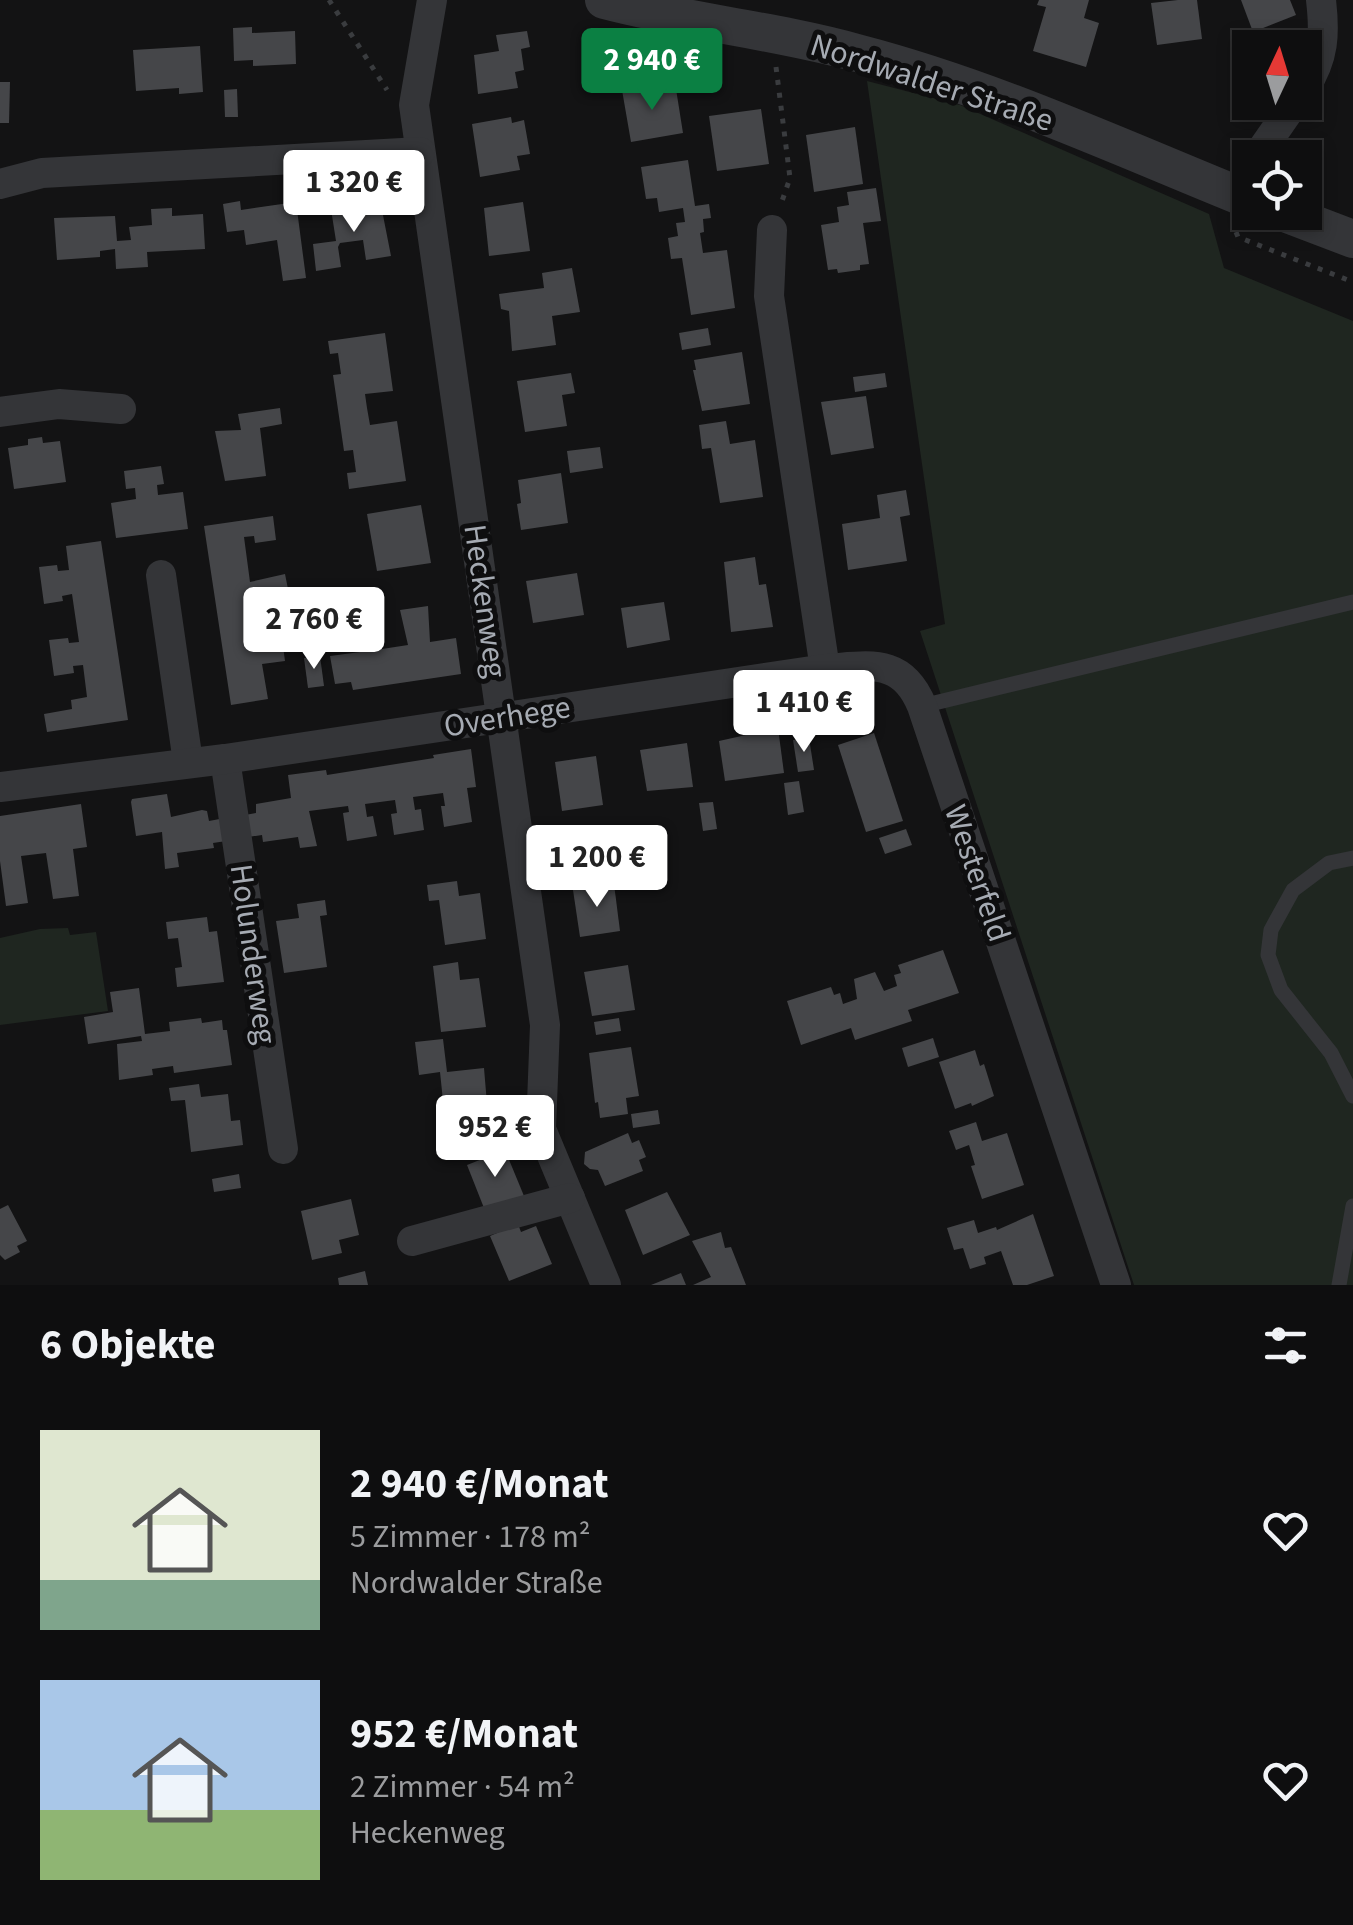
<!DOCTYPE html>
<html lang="de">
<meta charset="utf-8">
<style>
:root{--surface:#0e0e0f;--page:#1c1c1d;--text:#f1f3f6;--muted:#9b9c9e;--line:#2e2e2f;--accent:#0b8043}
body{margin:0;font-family:"Source Sans 3",sans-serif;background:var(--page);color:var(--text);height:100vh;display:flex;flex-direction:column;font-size:38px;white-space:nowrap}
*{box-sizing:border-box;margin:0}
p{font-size:32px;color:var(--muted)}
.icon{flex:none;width:55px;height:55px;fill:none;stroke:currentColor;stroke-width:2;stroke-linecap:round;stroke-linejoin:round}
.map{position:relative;height:1285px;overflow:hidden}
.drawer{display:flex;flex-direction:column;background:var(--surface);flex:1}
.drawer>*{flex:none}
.needle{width:65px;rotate:4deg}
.buttons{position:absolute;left:1232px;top:30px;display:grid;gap:20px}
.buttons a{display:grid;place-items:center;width:90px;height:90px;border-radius:0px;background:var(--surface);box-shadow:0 5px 15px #0003,0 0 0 2px var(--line);font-size:50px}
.price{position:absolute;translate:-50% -85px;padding:0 22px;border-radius:10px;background:#fff;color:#222;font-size:32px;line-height:65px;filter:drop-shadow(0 2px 5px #0008)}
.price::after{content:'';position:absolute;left:50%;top:60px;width:30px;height:22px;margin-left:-15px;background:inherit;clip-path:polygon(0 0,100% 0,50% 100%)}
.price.active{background:var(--accent);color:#fff}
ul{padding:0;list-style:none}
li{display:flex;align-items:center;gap:30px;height:250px;padding:0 40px}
li span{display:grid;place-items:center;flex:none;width:280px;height:200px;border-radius:0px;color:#555}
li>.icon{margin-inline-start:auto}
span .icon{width:120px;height:120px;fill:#fffc;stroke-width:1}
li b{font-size:42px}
h2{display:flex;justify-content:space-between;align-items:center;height:120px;padding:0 40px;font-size:42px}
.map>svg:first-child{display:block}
.green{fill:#1f2620}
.building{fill:#454649}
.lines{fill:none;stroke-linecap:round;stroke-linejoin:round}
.path{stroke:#3a3c3f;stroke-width:5;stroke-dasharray:5 8;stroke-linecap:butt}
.service{stroke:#343538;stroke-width:15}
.minor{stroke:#343538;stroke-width:30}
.tertiary{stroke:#343538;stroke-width:38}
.labels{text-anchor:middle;stroke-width:10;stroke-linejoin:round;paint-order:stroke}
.street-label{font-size:32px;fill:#a6abb3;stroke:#0e0e0f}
</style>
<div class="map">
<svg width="1353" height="1285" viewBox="0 0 1353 1285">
<rect width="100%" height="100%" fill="#131314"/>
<g class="green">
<path d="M 867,81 L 960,105 L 1209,214 L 1224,268 L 1353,321 L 1353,1285 L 1134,1285 L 920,631 L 945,624 Z"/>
<path d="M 68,928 L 70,935 L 96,932 L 108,1011 L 0,1025 L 0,938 L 40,929 Z"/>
</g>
<g class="building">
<path d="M 1039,0 L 1089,0 L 1084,18 L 1099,23 L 1086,67 L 1033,51 L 1046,7 L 1037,5 Z"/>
<path d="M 1178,0 L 1197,0 L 1202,39 L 1157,45 L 1151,3 Z"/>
<path d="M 1241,0 L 1290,0 L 1296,15 L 1253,32 Z"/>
<path d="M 252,27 L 252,33 L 295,31 L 296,64 L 253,66 L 253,60 L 234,61 L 233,28 Z"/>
<path d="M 527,31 L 530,47 L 521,49 L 524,70 L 515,72 L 518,88 L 478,94 L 474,55 L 499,51 L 496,35 Z"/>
<path d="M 200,46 L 203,92 L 179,94 L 179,88 L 136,91 L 133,50 Z"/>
<path d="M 0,82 L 10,82 L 9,123 L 0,123 Z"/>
<path d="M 657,84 L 658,92 L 676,89 L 683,133 L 631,142 L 622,90 Z"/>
<path d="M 237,89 L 238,117 L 225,117 L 224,90 Z"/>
<path d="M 761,109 L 769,164 L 717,171 L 709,116 Z"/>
<path d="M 511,117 L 512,123 L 524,120 L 530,154 L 517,156 L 520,170 L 480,177 L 472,124 Z"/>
<path d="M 855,127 L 863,184 L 814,192 L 806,135 Z"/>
<path d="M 688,160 L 695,206 L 709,204 L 711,218 L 703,219 L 704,232 L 700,233 L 703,253 L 727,250 L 735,308 L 691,315 L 682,258 L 671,259 L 668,238 L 678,236 L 676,223 L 685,222 L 683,208 L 659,212 L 657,198 L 646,199 L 641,167 Z"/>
<path d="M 876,188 L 881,221 L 863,223 L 869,264 L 860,265 L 860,270 L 838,273 L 837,269 L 828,270 L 821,225 L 839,222 L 837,207 L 849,205 L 847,192 Z"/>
<path d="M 240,201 L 241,210 L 296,202 L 306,278 L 283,281 L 277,240 L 246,245 L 244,230 L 227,232 L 223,204 Z"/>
<path d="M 523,202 L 530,251 L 489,256 L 484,208 Z"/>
<path d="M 381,205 L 391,256 L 366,260 L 363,240 L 340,243 L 338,247 L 341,267 L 316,271 L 313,244 L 336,241 L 331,209 Z"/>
<path d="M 172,208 L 172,216 L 203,214 L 205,249 L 147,252 L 148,267 L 116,269 L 115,249 L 100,251 L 100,257 L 57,260 L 54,218 L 115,216 L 117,241 L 131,240 L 129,227 L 152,225 L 151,209 Z"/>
<path d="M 572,268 L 580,312 L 552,316 L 556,345 L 512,351 L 509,311 L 501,309 L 499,294 L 544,288 L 542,273 Z"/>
<path d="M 708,328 L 711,345 L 682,350 L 679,333 Z"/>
<path d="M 385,333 L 393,391 L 365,394 L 367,408 L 370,425 L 397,421 L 406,481 L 349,489 L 347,473 L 356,472 L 353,450 L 344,451 L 333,375 L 341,374 L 338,353 L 330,354 L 328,341 Z"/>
<path d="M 742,352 L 750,404 L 702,411 L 693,370 L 696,370 L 694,360 Z"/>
<path d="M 571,373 L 575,393 L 562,395 L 567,426 L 525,432 L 517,381 Z"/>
<path d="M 885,373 L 887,387 L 855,392 L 853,377 Z"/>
<path d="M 866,396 L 874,448 L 831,455 L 821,402 Z"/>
<path d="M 280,408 L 282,424 L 260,428 L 266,476 L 225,481 L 215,431 L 241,430 L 238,414 Z"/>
<path d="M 726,421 L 730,444 L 755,440 L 763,497 L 720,503 L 711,448 L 702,449 L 699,425 Z"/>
<path d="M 42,437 L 43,443 L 60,441 L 66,482 L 14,489 L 8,448 L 28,445 L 28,439 Z"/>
<path d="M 600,447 L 603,468 L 570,473 L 567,451 Z"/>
<path d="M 161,466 L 164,484 L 157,485 L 158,495 L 183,492 L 188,529 L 116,538 L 111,503 L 136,499 L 135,488 L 126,489 L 124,471 Z"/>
<path d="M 561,473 L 568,523 L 521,530 L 517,504 L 521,503 L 518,480 Z"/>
<path d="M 906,490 L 910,515 L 900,517 L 907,561 L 848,570 L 842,524 L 880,518 L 877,495 Z"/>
<path d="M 421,505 L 431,563 L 377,571 L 367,514 Z"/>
<path d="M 273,516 L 276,540 L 255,543 L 254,536 L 244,537 L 250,582 L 285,574 L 288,589 L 300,588 L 302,600 L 254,605 L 260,649 L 272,648 L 271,640 L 282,639 L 285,661 L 262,664 L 268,699 L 231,705 L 204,526 Z"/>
<path d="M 101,541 L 128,720 L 47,732 L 44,714 L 72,709 L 71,700 L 87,697 L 83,665 L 73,666 L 74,673 L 54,676 L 49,640 L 68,638 L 69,643 L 79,642 L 72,594 L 62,596 L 63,601 L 44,604 L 39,567 L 57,565 L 58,571 L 69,570 L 66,546 Z"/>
<path d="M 755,557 L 759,585 L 766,584 L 773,627 L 731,632 L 724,562 Z"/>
<path d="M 577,573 L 584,615 L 533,623 L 526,581 Z"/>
<path d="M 664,602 L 670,640 L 627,648 L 621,608 Z"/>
<path d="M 428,606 L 430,642 L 456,638 L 461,674 L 353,690 L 351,682 L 335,684 L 330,656 L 360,652 L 357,633 L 380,629 L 382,649 L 408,645 L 400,610 Z"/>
<path d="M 320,656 L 324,686 L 308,688 L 304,658 Z"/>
<path d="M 778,728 L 784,773 L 725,781 L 719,741 Z"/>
<path d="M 874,733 L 903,821 L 866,832 L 838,745 Z"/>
<path d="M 809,738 L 814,770 L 798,772 L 793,740 Z"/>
<path d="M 687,743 L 693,787 L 647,791 L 640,750 Z"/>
<path d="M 471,749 L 476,787 L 467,788 L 472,822 L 444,827 L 441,806 L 445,806 L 443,793 L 413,797 L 415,810 L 421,809 L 424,830 L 394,835 L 391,814 L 397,813 L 395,800 L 365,804 L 367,817 L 373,816 L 377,836 L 347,841 L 343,813 L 349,812 L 348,806 L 309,811 L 317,846 L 300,848 L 298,837 L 263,842 L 262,835 L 248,837 L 245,815 L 256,813 L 256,804 L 291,798 L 288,775 L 326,770 L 327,775 L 434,758 L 433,755 Z"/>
<path d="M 596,756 L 603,805 L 562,811 L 555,762 Z"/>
<path d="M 799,781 L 804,812 L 788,815 L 784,783 Z"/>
<path d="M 167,794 L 171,817 L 202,810 L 207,811 L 209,821 L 230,817 L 233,840 L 213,843 L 214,848 L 177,853 L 179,867 L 165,869 L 162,832 L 136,836 L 131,802 L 132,799 Z"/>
<path d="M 713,802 L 717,829 L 703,831 L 699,803 Z"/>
<path d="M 81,804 L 87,847 L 73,849 L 79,896 L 53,899 L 46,853 L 21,856 L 28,903 L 6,906 L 0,861 L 0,816 Z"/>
<path d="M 906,829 L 912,845 L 885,854 L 879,838 Z"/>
<path d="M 598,844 L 602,871 L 576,875 L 572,848 Z"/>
<path d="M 457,881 L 459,896 L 480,893 L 486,939 L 445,945 L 439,900 L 429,901 L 427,885 Z"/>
<path d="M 614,884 L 620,931 L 580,937 L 573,890 Z"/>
<path d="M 325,900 L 327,915 L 320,916 L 327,967 L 284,973 L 276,921 L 299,918 L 297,904 Z"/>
<path d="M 207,917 L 209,932 L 217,931 L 224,982 L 177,987 L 175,968 L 182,967 L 178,938 L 168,939 L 166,922 Z"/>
<path d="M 943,950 L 959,993 L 908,1010 L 912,1021 L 855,1040 L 851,1028 L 801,1045 L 787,1001 L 831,987 L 834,995 L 840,993 L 843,1004 L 857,999 L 854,979 L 875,972 L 884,991 L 897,986 L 894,975 L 901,973 L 898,965 Z"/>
<path d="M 458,962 L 460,980 L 479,978 L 486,1027 L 441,1032 L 433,966 Z"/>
<path d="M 628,965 L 635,1010 L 592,1016 L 584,972 Z"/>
<path d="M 139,988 L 145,1034 L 170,1031 L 169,1022 L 201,1018 L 202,1023 L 222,1020 L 223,1030 L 227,1030 L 232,1065 L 174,1073 L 173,1066 L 152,1069 L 153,1075 L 119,1080 L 117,1044 L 142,1041 L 141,1036 L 88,1044 L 84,1017 L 113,1012 L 110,992 Z"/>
<path d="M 619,1018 L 621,1031 L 596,1035 L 594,1022 Z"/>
<path d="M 933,1038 L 939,1057 L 908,1067 L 902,1048 Z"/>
<path d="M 443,1039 L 447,1072 L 484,1068 L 488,1116 L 445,1120 L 440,1072 L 419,1075 L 415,1042 Z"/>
<path d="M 631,1047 L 639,1096 L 626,1098 L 628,1114 L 600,1118 L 598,1102 L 595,1103 L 589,1053 Z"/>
<path d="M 975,1050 L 980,1066 L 984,1064 L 994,1096 L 972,1106 L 971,1103 L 955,1109 L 939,1062 Z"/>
<path d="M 199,1084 L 201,1097 L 228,1094 L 231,1121 L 240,1120 L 243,1145 L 191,1152 L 185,1100 L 171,1101 L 169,1088 Z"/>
<path d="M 658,1110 L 660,1124 L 633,1128 L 631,1114 Z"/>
<path d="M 976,1122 L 982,1141 L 1007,1133 L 1024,1185 L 982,1199 L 971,1166 L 975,1165 L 969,1145 L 956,1150 L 949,1131 Z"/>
<path d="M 628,1133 L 632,1143 L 639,1140 L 646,1157 L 639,1160 L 643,1171 L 605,1186 L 598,1170 L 590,1169 L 584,1164 L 585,1152 Z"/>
<path d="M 505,1150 L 524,1196 L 484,1208 L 467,1165 Z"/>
<path d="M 239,1174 L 241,1188 L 214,1192 L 212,1179 Z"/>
<path d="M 667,1192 L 690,1235 L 643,1255 L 625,1210 Z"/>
<path d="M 351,1199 L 359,1235 L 339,1240 L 342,1253 L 312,1260 L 301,1211 Z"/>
<path d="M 8,1205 L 27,1241 L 17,1246 L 20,1252 L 5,1260 L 0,1255 L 0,1209 Z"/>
<path d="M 1033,1214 L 1054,1276 L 1027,1285 L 1013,1285 L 1001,1251 L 984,1257 L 986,1264 L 970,1269 L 963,1248 L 954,1250 L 947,1228 L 974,1220 L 978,1233 L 996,1227 L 997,1230 Z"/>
<path d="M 518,1224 L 521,1232 L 536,1226 L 552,1264 L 509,1281 L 490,1236 Z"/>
<path d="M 721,1232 L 725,1248 L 731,1247 L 746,1285 L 693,1285 L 711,1277 L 692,1241 Z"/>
<path d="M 365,1271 L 368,1285 L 339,1285 L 338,1278 Z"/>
<path d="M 681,1273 L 686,1285 L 651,1285 Z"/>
</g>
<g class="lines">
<g class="path">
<path d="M 329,0 L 387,90"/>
<path d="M 776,67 L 790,178 L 781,204"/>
<path d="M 1236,232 L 1238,237 L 1353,282"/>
</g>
<g class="service">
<path d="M 922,706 L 1353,602"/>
<path d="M 1353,858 L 1329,863 L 1293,890 L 1271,930 L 1268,955 L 1281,990 L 1331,1053 L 1353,1096"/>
<path d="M 1339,1285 L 1353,1206"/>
</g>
<g class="minor">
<path d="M 432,0 L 414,105 L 545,1025 L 541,1129 L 606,1285"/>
<path d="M 1305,87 C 1324,58 1325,34 1321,0"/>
<path d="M 1256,158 L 1295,102"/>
<path d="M 0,184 L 42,173 L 420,152"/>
<path d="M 772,230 L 769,296 L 825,669"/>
<path d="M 0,412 L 59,404 L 121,409"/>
<path d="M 161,575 L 188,762"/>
<path d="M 225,759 L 283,1149"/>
<path d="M 0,787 L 225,759 L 825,669 C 870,666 902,657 922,706 L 1116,1285"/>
<path d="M 412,1241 L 570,1198"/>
</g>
<g class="tertiary">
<path d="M 604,0 C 687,22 774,30 857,53 C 992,88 1121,148 1250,200"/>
<path d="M 1282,212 L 1353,239"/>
</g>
</g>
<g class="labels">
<g class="street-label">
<text transform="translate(932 82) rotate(18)" y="11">Nordwalder Straße</text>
<text transform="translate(486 601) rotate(82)" y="11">Heckenweg</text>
<text transform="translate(507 716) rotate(-9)" y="11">Overhege</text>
<text transform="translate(978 873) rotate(71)" y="11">Westerfeld</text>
<text transform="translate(254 954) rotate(82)" y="11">Holunderweg</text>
</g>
</g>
</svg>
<div class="buttons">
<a><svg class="needle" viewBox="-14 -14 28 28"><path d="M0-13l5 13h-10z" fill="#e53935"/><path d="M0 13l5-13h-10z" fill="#9b9c9e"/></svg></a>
<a><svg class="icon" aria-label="locate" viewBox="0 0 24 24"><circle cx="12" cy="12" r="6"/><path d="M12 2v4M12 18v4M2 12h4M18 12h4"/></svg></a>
</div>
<b class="price active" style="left:652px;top:113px">2 940 €</b>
<b class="price" style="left:354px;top:235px">1 320 €</b>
<b class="price" style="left:314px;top:672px">2 760 €</b>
<b class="price" style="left:804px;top:755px">1 410 €</b>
<b class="price" style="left:597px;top:910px">1 200 €</b>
<b class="price" style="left:495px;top:1180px">952 €</b>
</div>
<section class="drawer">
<h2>6 Objekte<svg class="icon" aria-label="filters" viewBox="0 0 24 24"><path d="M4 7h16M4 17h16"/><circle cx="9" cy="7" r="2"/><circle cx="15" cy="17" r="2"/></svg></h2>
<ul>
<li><span style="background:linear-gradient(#dfe7d0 75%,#7fa58c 0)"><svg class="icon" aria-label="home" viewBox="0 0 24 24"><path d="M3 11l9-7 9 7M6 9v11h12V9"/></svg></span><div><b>2 940 €/Monat</b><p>5 Zimmer · 178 m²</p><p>Nordwalder Straße</p></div><svg class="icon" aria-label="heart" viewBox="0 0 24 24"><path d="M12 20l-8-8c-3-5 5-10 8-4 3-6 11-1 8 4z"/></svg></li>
<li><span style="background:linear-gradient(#a9c7e8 65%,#8fb573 0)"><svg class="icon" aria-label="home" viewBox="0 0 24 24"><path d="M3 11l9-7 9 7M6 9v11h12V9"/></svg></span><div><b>952 €/Monat</b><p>2 Zimmer · 54 m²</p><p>Heckenweg</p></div><svg class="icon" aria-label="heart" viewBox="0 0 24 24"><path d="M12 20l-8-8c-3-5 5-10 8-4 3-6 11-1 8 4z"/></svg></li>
</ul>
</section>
